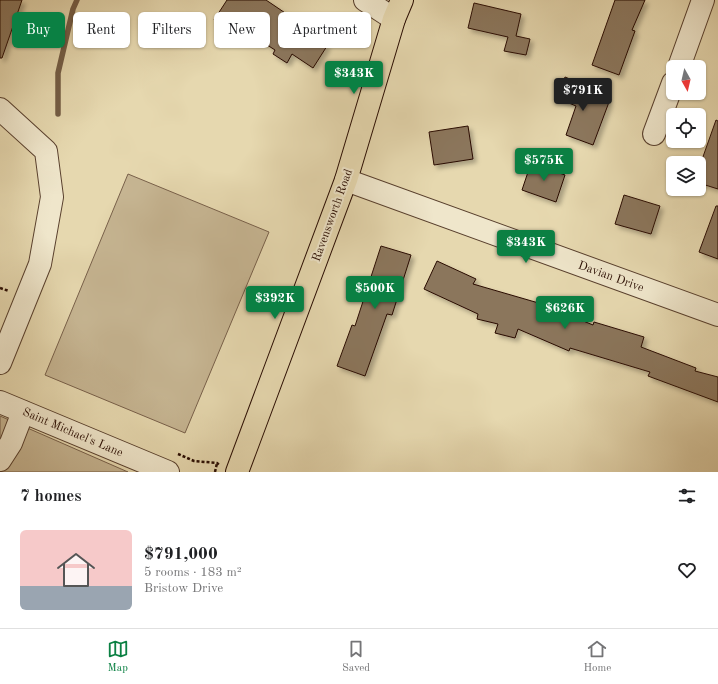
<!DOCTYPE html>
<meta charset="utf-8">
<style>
:root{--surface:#fff;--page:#f2f2f2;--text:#202124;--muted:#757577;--line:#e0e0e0;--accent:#0b8043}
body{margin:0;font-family:"Old Standard TT",serif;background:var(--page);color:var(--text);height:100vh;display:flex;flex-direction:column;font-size:15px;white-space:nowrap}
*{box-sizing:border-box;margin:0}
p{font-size:13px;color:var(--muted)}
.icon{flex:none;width:22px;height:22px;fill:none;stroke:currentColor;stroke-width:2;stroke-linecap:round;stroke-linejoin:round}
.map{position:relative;height:472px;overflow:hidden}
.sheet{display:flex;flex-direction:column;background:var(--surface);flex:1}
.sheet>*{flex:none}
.hud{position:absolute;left:12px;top:12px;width:400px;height:36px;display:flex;gap:8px}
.needle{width:26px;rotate:172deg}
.controls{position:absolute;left:666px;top:60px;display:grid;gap:8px}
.controls a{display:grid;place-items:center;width:40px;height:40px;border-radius:6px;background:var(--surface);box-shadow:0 1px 3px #0004;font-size:20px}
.price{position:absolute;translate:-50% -34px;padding:0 9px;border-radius:4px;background:var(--accent);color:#fff;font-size:13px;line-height:26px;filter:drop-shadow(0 1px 2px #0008)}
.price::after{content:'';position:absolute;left:50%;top:24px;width:12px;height:9px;margin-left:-6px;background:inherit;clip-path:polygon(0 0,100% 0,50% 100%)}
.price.selected{background:#222;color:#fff}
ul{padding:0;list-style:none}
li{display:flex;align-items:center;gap:12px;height:100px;padding:0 20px}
li span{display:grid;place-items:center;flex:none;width:112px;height:80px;border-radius:6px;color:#555}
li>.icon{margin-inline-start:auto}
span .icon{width:48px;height:48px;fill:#fffc;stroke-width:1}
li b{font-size:17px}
h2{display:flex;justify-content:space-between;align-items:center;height:48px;padding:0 20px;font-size:17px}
.pill{padding:0 14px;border-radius:6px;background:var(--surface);box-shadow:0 1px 3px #0004;font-size:14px;line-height:36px}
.pill.selected{background:var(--accent);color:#fff}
.menu{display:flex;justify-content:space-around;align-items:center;height:56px;border-top:1px solid var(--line);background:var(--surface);font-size:11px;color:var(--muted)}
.menu a{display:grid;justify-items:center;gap:2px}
.menu .selected{color:var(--accent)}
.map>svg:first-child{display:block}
.green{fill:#c6b592;stroke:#78604a}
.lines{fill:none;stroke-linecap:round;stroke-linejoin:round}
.stream{stroke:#745d46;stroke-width:5.5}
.building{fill:#8b765c;stroke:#290c02;filter:url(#shadow)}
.minor-casing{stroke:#583f2d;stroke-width:24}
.major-casing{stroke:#290c02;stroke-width:24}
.path{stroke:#290c02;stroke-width:2.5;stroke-dasharray:3 2;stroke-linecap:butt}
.minor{stroke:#efe6cb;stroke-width:22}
.major{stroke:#e6d8af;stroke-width:22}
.labels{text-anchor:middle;stroke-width:4;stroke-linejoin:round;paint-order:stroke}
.street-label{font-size:12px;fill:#290c02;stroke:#efe6cb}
</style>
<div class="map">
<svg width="718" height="472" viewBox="0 0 718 472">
<defs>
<filter id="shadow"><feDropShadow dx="3.5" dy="3.5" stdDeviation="2" flood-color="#0004"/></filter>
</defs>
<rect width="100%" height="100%" fill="#e6d8af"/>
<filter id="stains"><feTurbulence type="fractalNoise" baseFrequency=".005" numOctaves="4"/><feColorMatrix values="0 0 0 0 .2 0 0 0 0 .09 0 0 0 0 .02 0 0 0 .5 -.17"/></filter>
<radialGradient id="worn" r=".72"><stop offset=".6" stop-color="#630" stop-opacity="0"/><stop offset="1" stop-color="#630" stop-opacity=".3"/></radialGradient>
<g class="green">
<path d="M 128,174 L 269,232 L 185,433 L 45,375 Z"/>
<path d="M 0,416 L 128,472 L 0,472 Z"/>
</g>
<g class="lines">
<path class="stream" d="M 58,114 L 58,73 L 73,9 L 77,0"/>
</g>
<g class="building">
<path d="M 0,0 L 22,0 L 2,58 L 0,58 Z"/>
<path d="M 227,0 L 266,0 L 300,23 L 297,27 L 327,46 L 313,68 L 292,54 L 287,63 L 273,54 L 275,50 L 236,25 L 232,31 L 214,20 Z"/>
<path d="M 615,0 L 645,0 L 632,30 L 635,31 L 619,75 L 592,65 Z"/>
<path d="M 474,3 L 521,14 L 516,36 L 530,39 L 526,55 L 504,51 L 508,37 L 468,28 Z"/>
<path d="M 565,77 L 582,84 L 579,91 L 609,102 L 593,145 L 566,135 L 576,106 L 557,98 Z"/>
<path d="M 716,120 L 718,121 L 718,189 L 699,183 L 699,168 Z"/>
<path d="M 468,126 L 473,159 L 434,165 L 429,132 Z"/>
<path d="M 531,163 L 565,175 L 556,202 L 522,190 Z"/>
<path d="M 624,195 L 660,206 L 651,234 L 615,224 Z"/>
<path d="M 716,206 L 718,206 L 718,259 L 699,252 Z"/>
<path d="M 381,246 L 411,255 L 392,315 L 387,314 L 365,376 L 337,366 L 352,325 L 355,326 Z"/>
<path d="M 437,261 L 476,279 L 473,284 L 542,304 L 593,325 L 594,322 L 644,337 L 641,347 L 696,368 L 695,371 L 718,377 L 718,402 L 648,376 L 650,372 L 570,348 L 569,351 L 518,329 L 515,338 L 495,333 L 498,324 L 477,319 L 478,314 L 424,289 Z"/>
</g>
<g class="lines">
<g class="minor-casing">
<g id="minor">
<path d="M 365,0 L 394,19"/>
<path d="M 679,67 L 703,0"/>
<path d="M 0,109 L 46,151 L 52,197 L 40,264 L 0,363"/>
<path d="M 654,134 L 673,83"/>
<path d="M 346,180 L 718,315"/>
<path d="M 0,402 L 168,472"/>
<path d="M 0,460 L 11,443 L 23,412"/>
</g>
</g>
<g class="major-casing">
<path id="major" d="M 237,472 L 346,180 L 394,19 L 402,0"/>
</g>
<g class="path">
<path d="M 0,288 L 9,291"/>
<path d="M 178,454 L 194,461 L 217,463 L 219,465"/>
<path d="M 215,472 L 217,463"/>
</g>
<use href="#minor" class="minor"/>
<use href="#major" class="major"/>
</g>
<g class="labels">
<g class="street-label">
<text transform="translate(332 215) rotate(-70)" y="4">Ravensworth Road</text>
<text transform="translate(611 276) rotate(20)" y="4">Davian Drive</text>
<text transform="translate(73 432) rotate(23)" y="4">Saint Michael's Lane</text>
</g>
</g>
<rect width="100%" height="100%" filter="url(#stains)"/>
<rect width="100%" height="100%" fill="url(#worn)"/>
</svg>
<div class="controls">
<a><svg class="needle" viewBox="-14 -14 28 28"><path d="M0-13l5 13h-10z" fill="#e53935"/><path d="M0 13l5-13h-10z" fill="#757577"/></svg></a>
<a><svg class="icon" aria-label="locate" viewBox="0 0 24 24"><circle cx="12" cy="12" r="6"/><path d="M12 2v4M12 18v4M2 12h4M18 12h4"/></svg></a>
<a><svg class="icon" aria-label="layers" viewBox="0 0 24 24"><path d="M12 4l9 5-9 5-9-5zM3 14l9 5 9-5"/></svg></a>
</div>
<b class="price" style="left:354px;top:95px">$343K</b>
<b class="price selected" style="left:583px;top:112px">$791K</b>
<b class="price" style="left:544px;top:182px">$575K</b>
<b class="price" style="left:526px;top:264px">$343K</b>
<b class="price" style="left:375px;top:310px">$500K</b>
<b class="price" style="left:275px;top:320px">$392K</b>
<b class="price" style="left:565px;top:330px">$626K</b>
<div class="hud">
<a class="pill selected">Buy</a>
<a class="pill">Rent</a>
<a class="pill">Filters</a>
<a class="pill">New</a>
<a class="pill">Apartment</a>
</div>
</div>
<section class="sheet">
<h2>7 homes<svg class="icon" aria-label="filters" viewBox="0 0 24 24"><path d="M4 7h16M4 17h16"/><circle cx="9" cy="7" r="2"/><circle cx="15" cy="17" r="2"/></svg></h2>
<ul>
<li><span style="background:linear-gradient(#f6c9c9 70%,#9aa5b1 0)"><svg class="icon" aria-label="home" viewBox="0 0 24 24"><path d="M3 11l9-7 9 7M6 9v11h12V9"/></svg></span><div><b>$791,000</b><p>5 rooms · 183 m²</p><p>Bristow Drive</p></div><svg class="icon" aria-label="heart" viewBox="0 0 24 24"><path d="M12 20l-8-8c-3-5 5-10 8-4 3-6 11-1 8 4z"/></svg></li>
</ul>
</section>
<nav class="menu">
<a class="selected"><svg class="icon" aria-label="map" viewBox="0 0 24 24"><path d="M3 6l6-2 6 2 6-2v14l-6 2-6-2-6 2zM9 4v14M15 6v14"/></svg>Map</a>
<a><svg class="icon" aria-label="saved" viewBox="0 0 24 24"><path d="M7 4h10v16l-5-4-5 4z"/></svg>Saved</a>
<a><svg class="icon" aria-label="home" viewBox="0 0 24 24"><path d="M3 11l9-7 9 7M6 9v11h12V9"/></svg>Home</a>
</nav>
